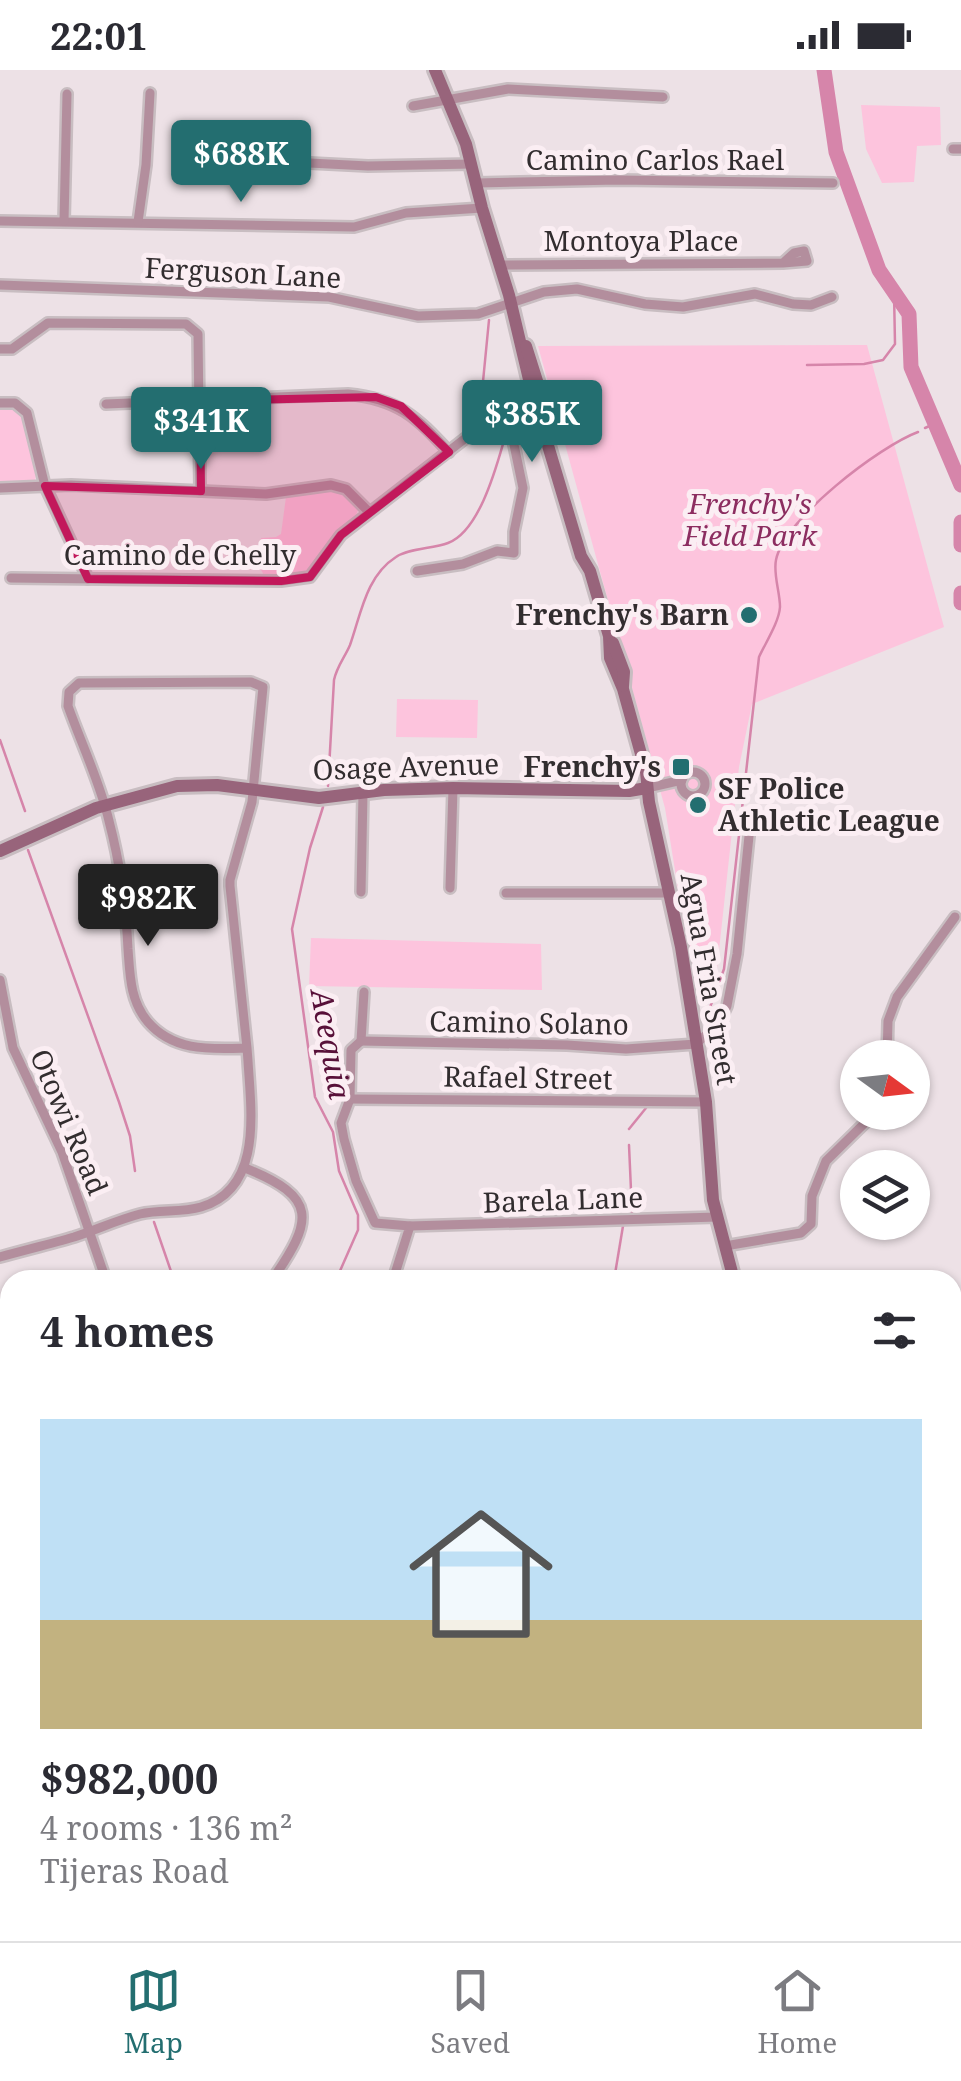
<!DOCTYPE html>
<meta charset="utf-8">
<style>
:root{--surface:#fff;--page:#f2f2f3;--text:#2b2b33;--muted:#7c7c81;--line:#e1e1e2;--accent:#236e70}
body{margin:0;font-family:"Noto Serif",serif;background:var(--page);color:var(--text);height:100vh;display:flex;flex-direction:column;font-size:38px;white-space:nowrap}
*{box-sizing:border-box;margin:0}
p{font-size:32px;color:var(--muted)}
.icon{flex:none;width:55px;height:55px;fill:none;stroke:currentColor;stroke-width:2;stroke-linecap:round;stroke-linejoin:round}
.map{position:relative;flex:1;overflow:hidden}
.drawer{position:absolute;left:0px;top:1200px;width:962px;height:672px;display:flex;flex-direction:column;background:var(--surface);border-radius:30px 30px 0 0;box-shadow:0 2px 8px #0004}
.drawer>*{flex:none}
.needle{width:65px;rotate:105deg}
.fabs{position:absolute;left:840px;top:970px;display:grid;gap:20px}
.fabs a{display:grid;place-items:center;width:90px;height:90px;border-radius:50%;background:var(--surface);box-shadow:0 2px 8px #0004;font-size:50px}
.price{position:absolute;translate:-50% -85px;padding:0 22px;border-radius:10px;background:var(--accent);color:#fff;font-size:32px;line-height:65px;filter:drop-shadow(0 2px 5px #0008)}
.price::after{content:'';position:absolute;left:50%;top:60px;width:30px;height:22px;margin-left:-15px;background:inherit;clip-path:polygon(0 0,100% 0,50% 100%)}
.price.on{background:#222;color:#fff}
ul{padding:0;list-style:none}
li{display:grid;align-content:center;gap:20px;height:530px;padding:0 40px}
li+li{border-top:2px solid var(--line)}
li span{display:grid;place-items:center;height:310px;border-radius:0px;color:#555}
li>.icon{margin-inline-start:auto}
span .icon{width:180px;height:180px;fill:#fffc;stroke-width:1}
li b{font-size:42px}
h2{display:flex;justify-content:space-between;align-items:center;height:120px;padding:0 40px;font-size:42px}
.status{display:flex;justify-content:space-between;align-items:center;height:70px;padding:0 50px;background:var(--surface);direction:ltr}
.status svg{height:28px;fill:currentColor}
.tabs{display:flex;justify-content:space-around;align-items:center;height:140px;border-top:2px solid var(--line);background:var(--surface);font-size:28px;color:var(--muted)}
.tabs a{display:grid;justify-items:center;gap:5px}
.tabs .on{color:var(--accent)}
.map>svg:first-child{display:block}
.green{fill:#fdc4dd}
.lines{fill:none;stroke-linecap:round;stroke-linejoin:round}
.stream{stroke:#d685aa;stroke-width:2.5}
.river{stroke:#d685aa;stroke-width:15}
.street-casing{stroke:#c8bdc1;stroke-width:14}
.secondary-casing{stroke:#c8bdc1;stroke-width:18}
.street{stroke:#b38e9d;stroke-width:9}
.secondary{stroke:#98647b;stroke-width:12}
.marked{fill:#c2185b;fill-opacity:0.2;stroke:#c2185b;stroke-width:8;stroke-linejoin:round}
.poi-dot{fill:#236e70;stroke:#fbeef3;stroke-width:4}
.labels{text-anchor:middle;stroke-width:10;stroke-linejoin:round;paint-order:stroke}
.street-label{font-size:28px;fill:#322d2f;stroke:#fbeef3}
.park-label{font-size:28px;font-style:italic;fill:#8c2d60;stroke:#fbeef3}
.poi-label{font-size:28px;font-weight:bold;fill:#322d2f;stroke:#fbeef3;text-anchor:end}
.water-label{font-size:30px;font-style:italic;fill:#581039;stroke:#fbeef3}
</style>
<div class="status"><b>22:01</b><svg viewBox="0 0 49 12"><path d="M0 12V9h3v3zM5 12V6h3v6zM10 12V3h3v9zM15 12V0h3v12zM26 1h20v11H26zM47 4h2v5h-2z"/></svg></div>
<div class="map">
<svg width="961" height="1871" viewBox="0 0 961 1871">
<rect width="100%" height="100%" fill="#ede1e6"/>
<g class="green">
<path d="M 861,35 L 940,37 L 941,75 L 917,76 L 914,112 L 882,113 L 866,79 Z"/>
<path d="M 867,275 L 944,557 L 752,634 L 739,697 L 715,917 L 694,919 L 665,738 L 538,276 Z"/>
<path d="M 0,338 L 12,338 C 30,348 39,393 35,411 L 30,414 L 0,413 Z"/>
<path d="M 334,421 L 349,426 L 359,438 L 356,445 L 329,471 L 307,501 L 265,507 L 260,498 L 261,468 L 276,467 L 281,464 L 286,427 Z"/>
<path d="M 397,629 L 478,630 L 477,668 L 396,667 Z"/>
<path d="M 311,868 L 541,874 L 542,920 L 309,916 Z"/>
<path d="M 0,1511 L 10,1511 L 10,1641 L 0,1642 Z"/>
</g>
<g class="lines">
<g class="stream">
<path d="M 807,295 L 864,294 L 883,290 L 895,274 L 894,222"/>
<path d="M 481,332 L 489,250"/>
<path d="M 925,358 L 936,353"/>
<path d="M 0,670 L 25,741"/>
<path d="M 328,716 L 334,610 C 337,596 345,587 350,575 C 361,544 366,506 396,487 C 409,478 433,479 448,473 C 478,462 495,402 503,374"/>
<path d="M 323,737 L 310,778 L 292,859 L 315,1027 L 333,1062 L 339,1101 L 358,1145 L 358,1160 L 336,1210"/>
<path d="M 28,780 L 119,1032 L 130,1066 L 135,1101"/>
<path d="M 709,940 L 724,899 L 759,587 C 766,572 779,552 780,537 C 780,522 773,504 776,490 C 784,449 880,376 918,362"/>
<path d="M 629,1059 L 646,1038"/>
<path d="M 629,1075 L 632,1143"/>
<path d="M 154,1152 L 174,1210"/>
<path d="M 614,1210 L 623,1156"/>
<path d="M 0,1517 L 10,1517"/>
<path d="M 415,1862 L 419,1871"/>
</g>
<g class="river">
<path d="M 824,0 L 836,82 L 879,200 L 909,244 L 911,297 L 961,415"/>
<path d="M 961,452 L 961,475"/>
<path d="M 961,523 L 961,533"/>
</g>
<g class="street-casing">
<g id="street">
<path d="M 413,36 L 508,19 L 663,27"/>
<path d="M 953,79 L 961,79"/>
<path d="M 290,92 L 368,96 L 472,94"/>
<path d="M 477,113 L 618,110 L 833,113"/>
<path d="M 0,151 L 354,157 L 406,143 L 482,138"/>
<path d="M 64,151 L 67,24"/>
<path d="M 138,152 L 146,95 L 150,23"/>
<path d="M 500,195 L 783,193 L 794,183 L 804,181 L 807,191 L 783,193"/>
<path d="M 0,215 L 329,227 L 418,246 L 478,244 L 544,222 L 577,219 L 645,234 L 683,237 L 755,224 L 793,234 L 811,235 L 832,227"/>
<path d="M 0,279 L 12,279 L 48,253 L 186,254 L 198,264 L 200,421"/>
<path d="M 0,333 L 15,333 L 27,343 L 45,416 L 88,509"/>
<path d="M 106,334 L 348,324 C 398,329 416,346 449,382"/>
<path d="M 473,363 L 487,364 L 541,346"/>
<path d="M 0,418 L 71,415 L 266,424 L 331,415 L 346,419 L 369,442"/>
<path d="M 417,501 L 463,494 L 497,481 L 514,483 L 514,462 L 523,418 L 508,346"/>
<path d="M 11,508 L 281,511 L 310,507 L 341,465 L 485,353 L 536,335 L 540,337"/>
<circle cx="693" cy="714" r="12"/>
<path d="M 647,718 L 682,710"/>
<path d="M 450,818 L 453,718"/>
<path d="M 361,822 L 363,723"/>
<path d="M 506,823 L 669,823"/>
<path d="M 0,910 L 13,978 L 62,1082 L 106,1210"/>
<path d="M 364,922 L 361,971 L 351,980 L 350,1029 L 341,1053 L 344,1069 L 356,1111 L 375,1153 L 410,1156 L 393,1210"/>
<path d="M 361,971 L 567,975 L 626,979 L 696,974 L 719,953 L 727,936 L 737,884 L 749,766"/>
<path d="M 887,988 L 888,951 L 897,927 L 955,847"/>
<path d="M 350,1029 L 706,1032"/>
<path d="M 245,1098 C 318,1127 314,1150 272,1210"/>
<path d="M 410,1156 L 717,1147"/>
<path d="M 725,1176 L 801,1163 L 811,1154 L 812,1126 L 826,1091 L 876,1042"/>
<path d="M 0,1187 C 25,1180 50,1174 74,1167 C 96,1160 117,1150 140,1144 C 160,1139 181,1143 201,1137 C 263,1119 251,1041 248,991 L 247,978 L 230,816 L 230,810 L 252,732 L 263,617 L 251,612 L 79,613 L 69,622 L 68,636 C 81,673 100,712 109,751 C 120,793 126,836 128,879 C 130,905 130,931 148,952 C 174,982 211,979 247,978"/>
<path d="M 0,1267 L 10,1303"/>
<path d="M 952,1437 L 961,1435"/>
<path d="M 0,1451 L 10,1451"/>
<path d="M 952,1542 L 961,1540"/>
<path d="M 952,1645 L 961,1643"/>
<path d="M 451,1862 L 456,1871"/>
</g>
</g>
<g class="secondary-casing">
<g id="secondary">
<path d="M 435,0 L 466,74 L 482,138 L 509,225 L 532,322 L 581,486 L 590,501 L 609,566 L 610,588 L 623,619 L 646,702 L 649,732 L 681,877 L 706,1032 L 713,1130 L 734,1210"/>
<path d="M 526,276 L 550,352"/>
<path d="M 613,573 L 624,602 L 623,616"/>
<path d="M 0,781 L 96,738 L 177,716 L 217,715 L 319,728 L 384,720 L 453,718 L 629,721 L 647,718"/>
<path d="M 952,1859 L 957,1871"/>
</g>
</g>
<use href="#street" class="street"/>
<use href="#secondary" class="secondary"/>
</g>
<path class="marked" d="M 376,327 L 401,336 L 449,382 L 341,465 L 310,507 L 281,511 L 88,509 L 45,416 L 201,421 L 200,331 Z"/>
<g class="poi-dot">
<circle cx="749" cy="545" r="10"/>
<rect x="671" y="687" width="20" height="20" rx="5"/>
<circle cx="698" cy="735" r="10"/>
</g>
<g class="labels">
<g class="street-label">
<text x="655" y="100">Camino Carlos Rael</text>
<text x="641" y="181">Montoya Place</text>
<text transform="translate(243 203) rotate(3)" y="10">Ferguson Lane</text>
<text x="180" y="495">Camino de Chelly</text>
<text transform="translate(406 697) rotate(-2)" y="10">Osage Avenue</text>
<text transform="translate(709 909) rotate(80)" y="10">Agua Fria Street</text>
<text transform="translate(529 953) rotate(1)" y="10">Camino Solano</text>
<text transform="translate(528 1008) rotate(1)" y="10">Rafael Street</text>
<text transform="translate(69 1052) rotate(67)" y="10">Otowi Road</text>
<text transform="translate(563 1130) rotate(-2)" y="10">Barela Lane</text>
</g>
<g class="park-label">
<text x="750" y="444">Frenchy's<tspan x="750" dy="32">Field Park</tspan></text>
</g>
<g class="poi-label">
<text x="729" y="555">Frenchy's Barn</text>
<text x="661" y="707">Frenchy's</text>
<text x="718" y="729" text-anchor="start">SF Police<tspan x="718" dy="32">Athletic League</tspan></text>
</g>
<g class="water-label">
<text transform="translate(330 974) rotate(80)" y="10">Acequia</text>
</g>
</g>
</svg>
<div class="fabs">
<a><svg class="needle" viewBox="-14 -14 28 28"><path d="M0-13l5 13h-10z" fill="#e53935"/><path d="M0 13l5-13h-10z" fill="#7c7c81"/></svg></a>
<a><svg class="icon" aria-label="layers" viewBox="0 0 24 24"><path d="M12 4l9 5-9 5-9-5zM3 14l9 5 9-5"/></svg></a>
</div>
<b class="price" style="left:241px;top:135px">$688K</b>
<b class="price" style="left:532px;top:395px">$385K</b>
<b class="price" style="left:201px;top:402px">$341K</b>
<b class="price on" style="left:148px;top:879px">$982K</b>
<section class="drawer">
<h2>4 homes<svg class="icon" aria-label="filters" viewBox="0 0 24 24"><path d="M4 7h16M4 17h16"/><circle cx="9" cy="7" r="2"/><circle cx="15" cy="17" r="2"/></svg></h2>
<ul>
<li><span style="background:linear-gradient(#bfe0f5 65%,#c2b280 0)"><svg class="icon" aria-label="home" viewBox="0 0 24 24"><path d="M3 11l9-7 9 7M6 9v11h12V9"/></svg></span><div><b>$982,000</b><p>4 rooms · 136 m²</p><p>Tijeras Road</p></div></li>
</ul>
</section>
</div>
<nav class="tabs">
<a class="on"><svg class="icon" aria-label="map" viewBox="0 0 24 24"><path d="M3 6l6-2 6 2 6-2v14l-6 2-6-2-6 2zM9 4v14M15 6v14"/></svg>Map</a>
<a><svg class="icon" aria-label="saved" viewBox="0 0 24 24"><path d="M7 4h10v16l-5-4-5 4z"/></svg>Saved</a>
<a><svg class="icon" aria-label="home" viewBox="0 0 24 24"><path d="M3 11l9-7 9 7M6 9v11h12V9"/></svg>Home</a>
</nav>
